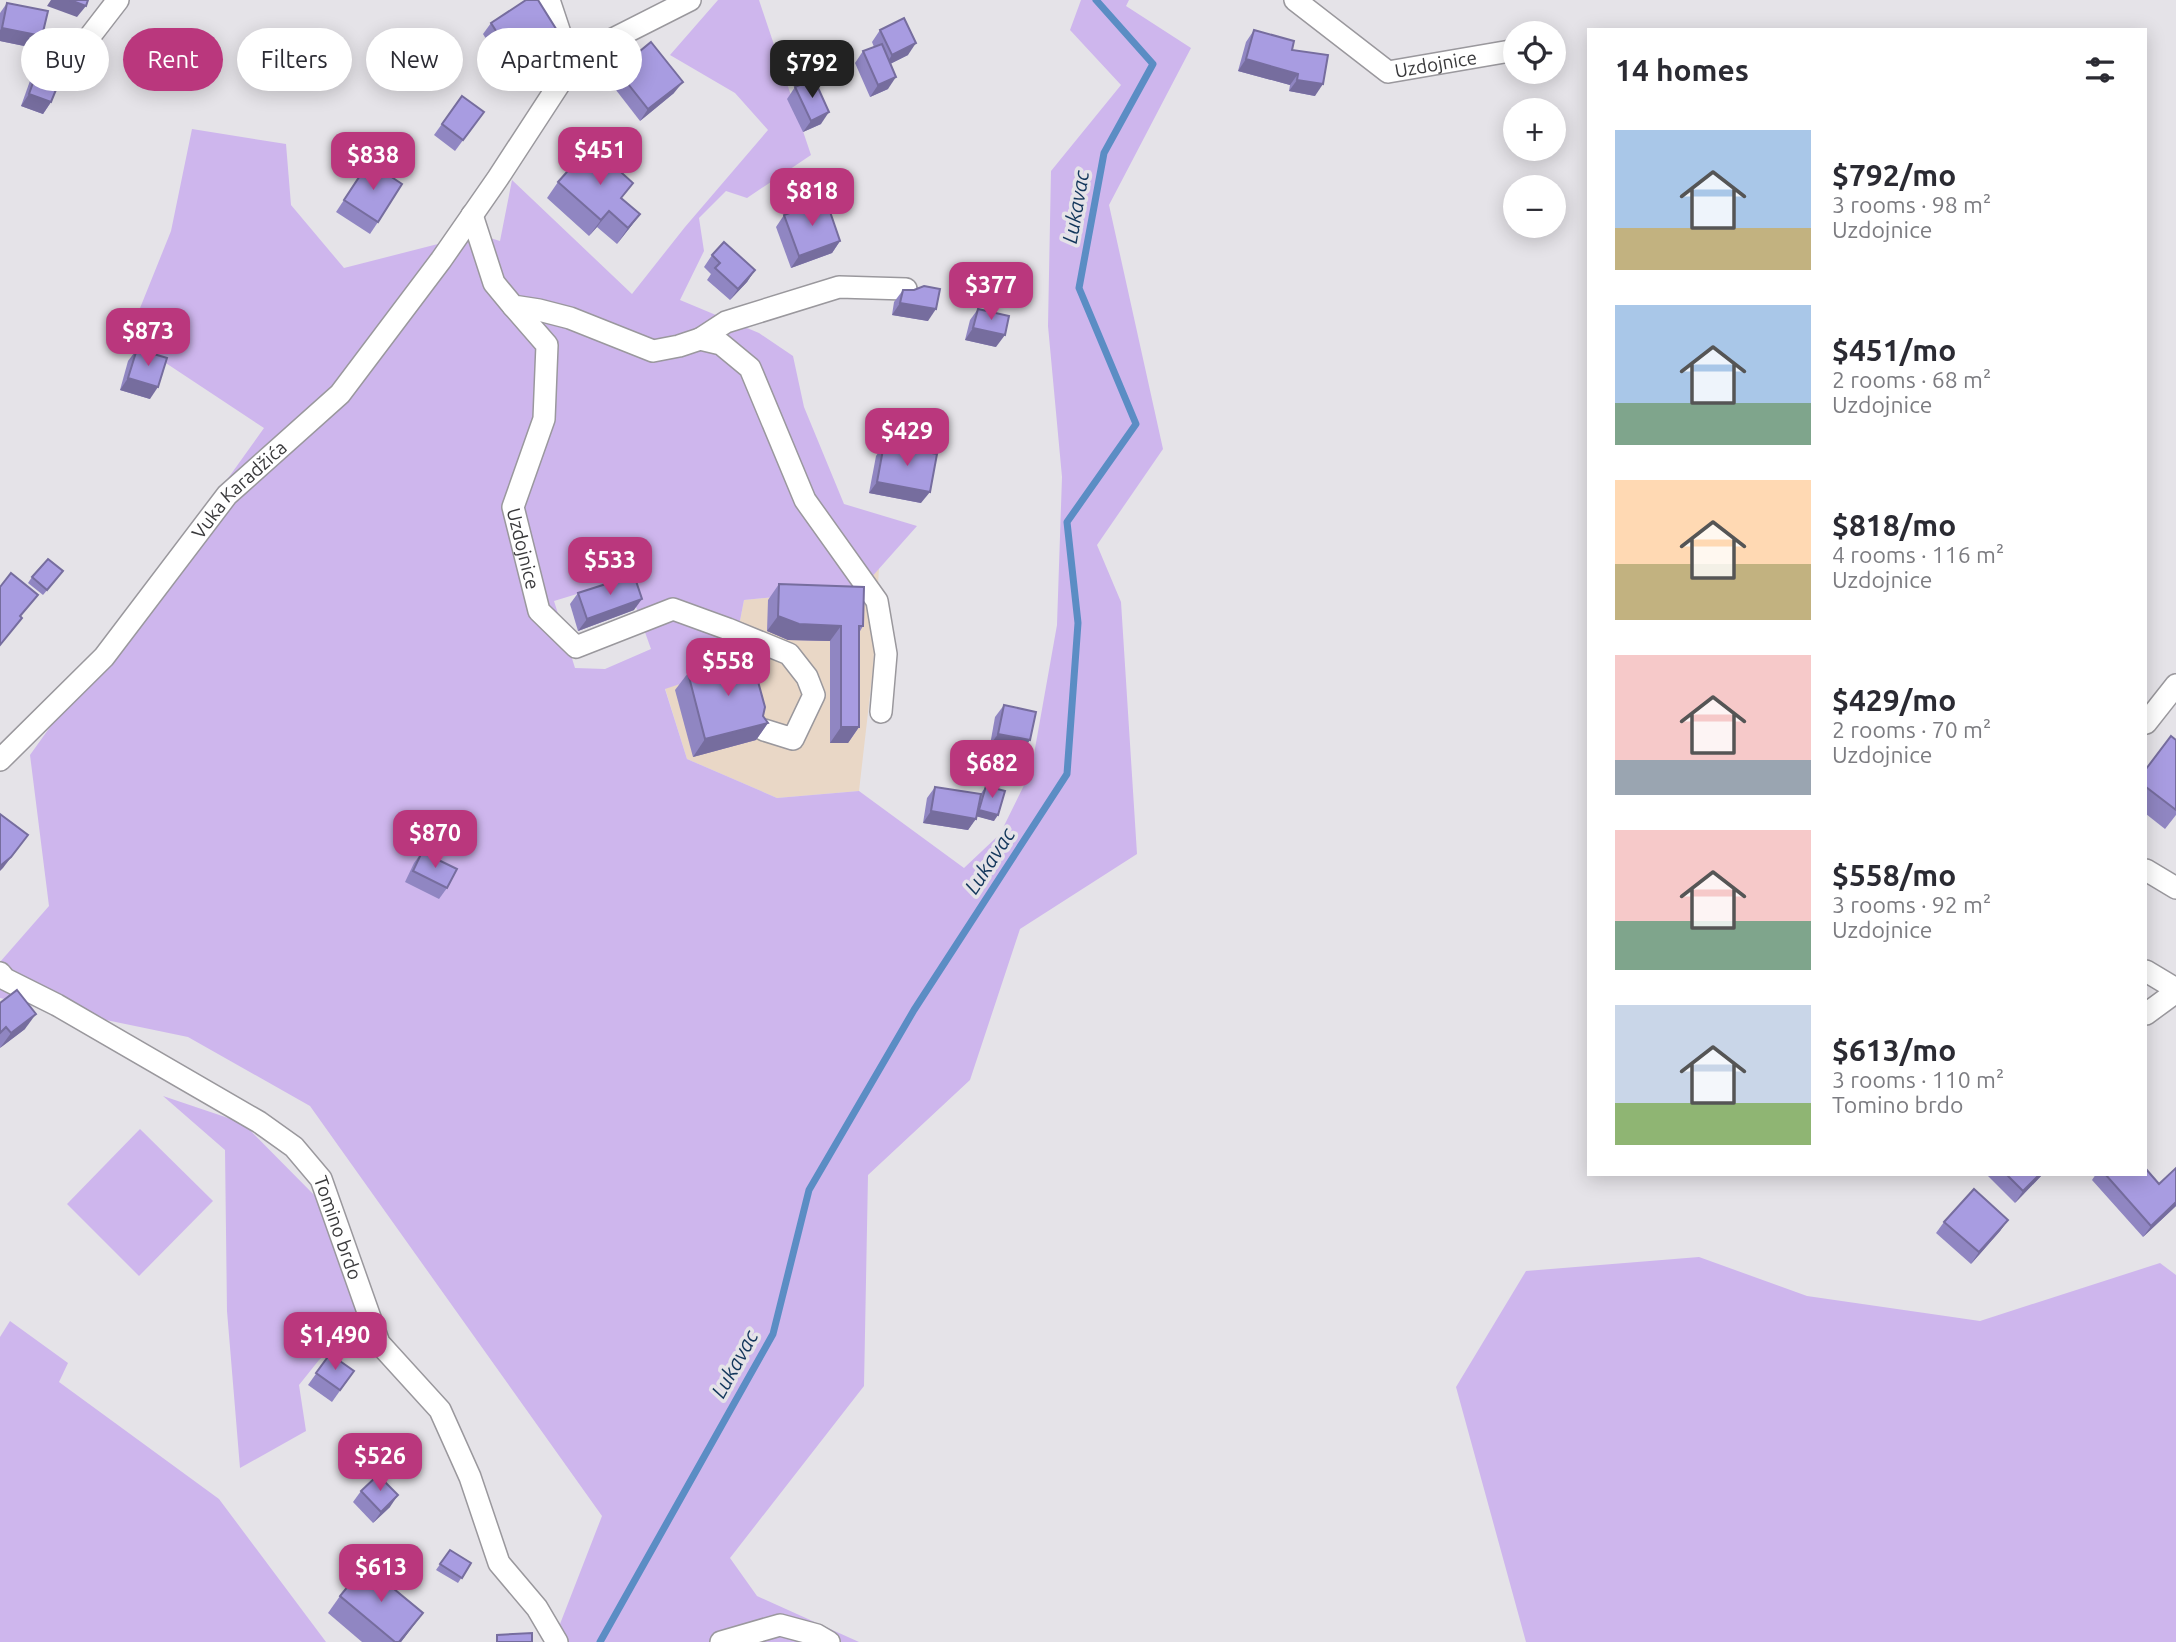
<!DOCTYPE html>
<meta charset="utf-8">
<style>
:root{--surface:#fff;--page:#f2f2f3;--text:#2b2b33;--muted:#7c7c81;--accent:#ba377d}
body{margin:0;font-family:Ubuntu,sans-serif;background:var(--page);color:var(--text);height:100vh;display:flex;flex-direction:column;font-size:26px;white-space:nowrap}
*{box-sizing:border-box;margin:0}
p{font-size:23px;color:var(--muted)}
.icon{flex:none;width:38px;height:38px;fill:none;stroke:currentColor;stroke-width:2;stroke-linecap:round;stroke-linejoin:round}
.map{position:relative;flex:1;overflow:hidden}
.drawer{position:absolute;left:1587px;top:28px;width:560px;height:1148px;display:flex;flex-direction:column;background:var(--surface);border-radius:0px;box-shadow:0 4px 18px #0003}
.drawer>*{flex:none}
.top-card{position:absolute;left:21px;top:28px;width:665px;height:63px;display:flex;gap:14px}
.tools{position:absolute;left:1503px;top:21px;display:grid;gap:14px}
.tools a{display:grid;place-items:center;width:63px;height:63px;border-radius:50%;background:var(--surface);box-shadow:0 4px 18px #0003;font-size:35px}
.price{position:absolute;translate:-50% -60px;padding:0 16px;border-radius:14px;background:var(--accent);color:#fff;font-size:23px;line-height:46px;filter:drop-shadow(0 2px 4px #0008)}
.price::after{content:'';position:absolute;left:50%;top:42px;width:21px;height:16px;margin-left:-10px;background:inherit;clip-path:polygon(0 0,100% 0,50% 100%)}
.price.active{background:#222;color:#fff}
ul{padding:0;list-style:none}
li{display:flex;align-items:center;gap:21px;height:175px;padding:0 28px}
li span{display:grid;place-items:center;flex:none;width:196px;height:140px;border-radius:0px;color:#555}
li>.icon{margin-inline-start:auto}
span .icon{width:84px;height:84px;fill:#fffc;stroke-width:1}
li b{font-size:30px}
h2{display:flex;justify-content:space-between;align-items:center;height:84px;padding:0 28px;font-size:30px}
.chip{padding:0 24px;border-radius:32px;background:var(--surface);box-shadow:0 4px 18px #0003;font-size:24px;line-height:63px}
.chip.active{background:var(--accent);color:#fff}
.map>svg:first-child{display:block}
.industrial{fill:#e9d7c6}
.green{fill:#ceb6ed;fill-rule:evenodd}
.lines{fill:none;stroke-linecap:round;stroke-linejoin:round}
.stream{stroke:#5b8dc4;stroke-width:7}
.minor-casing{stroke:#9a989d;stroke-width:24}
.minor{stroke:#fff;stroke-width:21}
.wall{fill:#9086c2}
.shaded-wall{fill:#766d9e}
.building{fill:#a89ce1;stroke:#766d9e;stroke-width:2}
.labels{text-anchor:middle;stroke-width:7;stroke-linejoin:round;paint-order:stroke}
.street-label{font-size:19px;fill:#39393b;stroke:#e5e3e8}
.water-label{font-size:21px;font-style:italic;fill:#12365b;stroke:#e5e3e8}
</style>
<div class="map">
<svg width="2176" height="1642" viewBox="0 0 2176 1642">
<rect width="100%" height="100%" fill="#e5e3e8"/>
<path class="industrial" d="M 879,568 L 873,669 L 859,791 L 777,798 L 687,759 L 665,688 L 731,667 L 744,600 L 860,589 Z"/>
<g class="green">
<path d="M 718,0 L 759,0 L 811,155 L 747,198 L 726,191 L 699,218 L 704,251 L 680,300 L 759,333 L 793,356 L 804,407 L 844,504 L 917,526 L 861,589 L 744,600 L 731,667 L 665,689 L 687,759 L 777,798 L 859,791 L 964,868 L 1000,834 L 1031,771 L 1057,625 L 1062,477 L 1048,326 L 1051,171 L 1121,85 L 1070,30 L 1081,0 L 1129,0 L 1126,6 L 1191,48 L 1109,205 L 1163,449 L 1097,545 L 1121,602 L 1137,854 L 1020,929 L 970,1080 L 868,1175 L 864,1386 L 730,1558 L 757,1596 L 859,1642 L 553,1642 L 602,1516 L 310,1106 L 188,1037 L 0,998 L 0,962 L 49,906 L 30,755 L 264,428 L 128,338 L 171,231 L 192,129 L 286,144 L 291,205 L 344,268 L 477,234 L 500,241 L 512,180 L 632,294 L 685,227 L 768,130 L 735,93 L 670,55 ZM 626,579 L 651,649 L 605,669 L 575,668 L 554,601 Z"/>
<path d="M 163,1096 L 243,1123 L 326,1207 L 363,1321 L 319,1360 L 299,1385 L 306,1431 L 240,1468 L 227,1311 L 225,1150 Z"/>
<path d="M 140,1129 L 213,1201 L 139,1276 L 67,1204 Z"/>
<path d="M 1699,1257 L 1807,1296 L 1980,1321 L 2160,1263 L 2176,1275 L 2176,1642 L 1526,1642 L 1456,1387 L 1526,1271 Z"/>
<path d="M 10,1321 L 68,1363 L 59,1382 L 219,1499 L 326,1642 L 0,1642 L 0,1337 Z"/>
</g>
<g class="lines">
<path class="stream" d="M 600,1642 L 773,1334 L 809,1190 L 914,1010 L 1067,774 L 1078,623 L 1067,522 L 1136,424 L 1079,288 L 1104,153 L 1153,64 L 1096,0"/>
<g class="minor-casing">
<g id="minor">
<path d="M 549,0 L 571,66"/>
<path id="s1" d="M 1295,0 L 1388,72 L 1516,50"/>
<path d="M 74,57 L 118,0"/>
<path d="M 472,215 L 494,283 L 513,306 L 539,310 L 570,318 L 653,351 L 679,346 L 700,339 L 721,344 L 750,368 L 805,500 L 877,601 L 886,654 L 881,712"/>
<path id="s2" d="M 513,306 L 547,345 L 544,419 L 513,507 L 539,611 L 576,647 L 673,609 L 728,629 L 789,654 L 807,677 L 814,695 L 793,739 L 764,730"/>
<path d="M 700,339 L 726,322 L 839,287 L 906,289"/>
<path d="M 2146,723 L 2176,685"/>
<path id="s3" d="M 0,760 L 104,657 L 227,495 L 340,394 L 441,260 L 498,178 L 571,66 L 605,43 L 690,0"/>
<path d="M 2146,870 L 2176,888"/>
<path d="M 2146,971 L 2176,989"/>
<path id="s4" d="M 0,973 L 5,979 L 57,1005 L 259,1122 L 294,1147 L 321,1179 L 379,1343 L 440,1410 L 470,1477 L 499,1563 L 537,1608 L 557,1642"/>
<path d="M 2146,1014 L 2176,992"/>
<path d="M 721,1642 L 780,1625 L 817,1635 L 829,1642"/>
</g>
</g>
<use href="#minor" class="minor"/>
</g>
<g class="wall">
<path d="M 7,3 L 34,48 L 0,41 L 0,13 Z"/>
<path d="M 491,23 L 558,32 L 550,43 L 506,71 L 483,34 Z"/>
<path d="M 880,30 L 908,55 L 890,64 L 888,89 L 870,97 L 855,63 L 863,51 L 874,47 L 872,42 Z"/>
<path d="M 1254,30 L 1292,50 L 1315,96 L 1289,91 L 1290,85 L 1238,71 L 1246,42 Z"/>
<path d="M 39,66 L 51,102 L 43,114 L 21,106 L 31,78 Z"/>
<path d="M 617,70 L 674,93 L 640,121 L 609,81 Z"/>
<path d="M 795,87 L 821,124 L 803,132 L 787,99 Z"/>
<path d="M 462,96 L 484,112 L 455,151 L 434,135 Z"/>
<path d="M 369,162 L 378,222 L 370,234 L 336,212 Z"/>
<path d="M 558,182 L 622,199 L 640,214 L 628,230 L 617,244 L 597,227 L 589,236 L 547,198 Z"/>
<path d="M 784,215 L 840,241 L 832,253 L 791,268 L 776,227 Z"/>
<path d="M 712,255 L 755,270 L 747,282 L 730,300 L 707,280 L 711,274 L 704,267 Z"/>
<path d="M 903,290 L 914,290 L 928,321 L 892,315 L 894,302 Z"/>
<path d="M 978,309 L 996,347 L 965,340 L 970,320 Z"/>
<path d="M 137,349 L 150,399 L 120,390 L 128,361 Z"/>
<path d="M 884,444 L 921,503 L 869,493 L 876,456 Z"/>
<path d="M 63,571 L 43,595 L 28,583 L 32,577 Z"/>
<path d="M 779,584 L 863,626 L 859,633 L 859,727 L 848,743 L 830,743 L 830,641 L 788,640 L 767,631 L 768,600 Z"/>
<path d="M 578,593 L 634,610 L 578,631 L 570,604 Z"/>
<path d="M 688,673 L 763,716 L 768,723 L 756,740 L 693,757 L 675,690 Z"/>
<path d="M 1004,705 L 1030,740 L 1021,752 L 990,745 L 995,717 Z"/>
<path d="M 2176,740 L 2176,815 L 2165,829 L 2146,814 L 2146,769 Z"/>
<path d="M 986,786 L 994,821 L 977,816 L 968,830 L 923,823 L 927,798 L 935,787 L 980,796 L 982,792 Z"/>
<path d="M 422,852 L 447,888 L 439,899 L 405,882 L 414,863 Z"/>
<path d="M 0,1003 L 25,1029 L 0,1048 Z"/>
<path d="M 2176,1168 L 2176,1206 L 2143,1237 L 2092,1180 L 2096,1174 L 2146,1174 L 2159,1184 Z"/>
<path d="M 1989,1174 L 2043,1174 L 2015,1203 L 1988,1176 Z"/>
<path d="M 2008,1220 L 2000,1231 L 1971,1264 L 1936,1233 L 1944,1222 Z"/>
<path d="M 330,1354 L 354,1371 L 332,1402 L 308,1385 Z"/>
<path d="M 361,1491 L 390,1507 L 373,1523 L 353,1502 Z"/>
<path d="M 450,1550 L 471,1563 L 458,1583 L 436,1570 Z"/>
<path d="M 340,1596 L 423,1613 L 401,1642 L 362,1642 L 328,1613 Z"/>
</g>
<g class="shaded-wall">
<path d="M 51,0 L 70,0 L 86,6 L 77,17 L 47,6 Z"/>
<path d="M 2,28 L 42,36 L 34,48 L 0,41 L 0,30 Z"/>
<path d="M 558,32 L 550,43 L 506,71 L 514,59 Z"/>
<path d="M 916,43 L 908,55 L 884,67 L 892,55 Z"/>
<path d="M 1246,59 L 1298,74 L 1290,85 L 1238,71 Z"/>
<path d="M 896,77 L 888,89 L 870,97 L 878,85 Z"/>
<path d="M 1297,80 L 1323,84 L 1315,96 L 1289,91 Z"/>
<path d="M 683,82 L 674,93 L 640,121 L 648,109 Z"/>
<path d="M 29,94 L 51,102 L 43,114 L 21,106 Z"/>
<path d="M 829,112 L 821,124 L 803,132 L 811,121 Z"/>
<path d="M 609,211 L 597,227 L 589,236 L 601,220 Z"/>
<path d="M 640,214 L 628,230 L 617,244 L 628,228 Z"/>
<path d="M 840,241 L 832,253 L 791,268 L 799,256 Z"/>
<path d="M 755,270 L 747,282 L 730,300 L 738,289 Z"/>
<path d="M 900,303 L 936,309 L 928,321 L 892,315 Z"/>
<path d="M 973,328 L 1005,335 L 996,347 L 965,340 Z"/>
<path d="M 128,378 L 158,387 L 150,399 L 120,390 Z"/>
<path d="M 877,482 L 930,492 L 921,503 L 869,493 Z"/>
<path d="M 642,599 L 634,610 L 578,631 L 587,619 Z"/>
<path d="M 778,616 L 841,626 L 830,641 L 788,640 L 767,631 Z"/>
<path d="M 768,723 L 756,740 L 693,757 L 705,739 Z"/>
<path d="M 841,727 L 859,727 L 848,743 L 830,743 Z"/>
<path d="M 998,734 L 1030,740 L 1021,752 L 990,745 Z"/>
<path d="M 979,810 L 998,815 L 994,821 L 975,816 Z"/>
<path d="M 931,811 L 976,819 L 968,830 L 923,823 Z"/>
<path d="M 28,835 L 3,868 L 0,871 L 0,866 Z"/>
<path d="M 36,1014 L 25,1029 L 0,1048 L 11,1033 Z"/>
<path d="M 2040,1174 L 2043,1174 L 2015,1203 L 2023,1191 Z"/>
<path d="M 2176,1202 L 2176,1206 L 2143,1237 L 2151,1226 Z"/>
<path d="M 2008,1220 L 2000,1231 L 1971,1264 L 1979,1252 Z"/>
<path d="M 398,1495 L 390,1507 L 373,1523 L 381,1512 Z"/>
<path d="M 423,1613 L 401,1642 L 399,1642 Z"/>
</g>
<g class="building">
<path d="M 70,0 L 88,0 L 86,6 Z"/>
<path d="M 526,0 L 538,0 L 558,32 L 514,59 L 491,23 Z"/>
<path d="M 7,3 L 48,11 L 42,36 L 2,28 Z"/>
<path d="M 904,18 L 916,43 L 892,55 L 880,30 Z"/>
<path d="M 1254,30 L 1294,41 L 1292,50 L 1328,55 L 1323,84 L 1297,80 L 1298,74 L 1246,59 Z"/>
<path d="M 651,42 L 683,82 L 648,109 L 617,70 Z"/>
<path d="M 882,44 L 896,77 L 878,85 L 863,51 Z"/>
<path d="M 39,66 L 62,75 L 51,102 L 29,94 Z"/>
<path d="M 814,79 L 829,112 L 811,121 L 795,87 Z"/>
<path d="M 462,96 L 484,112 L 463,140 L 442,124 Z"/>
<path d="M 591,145 L 633,183 L 621,198 L 640,214 L 628,228 L 609,211 L 601,220 L 558,182 Z"/>
<path d="M 369,162 L 402,184 L 378,222 L 344,200 Z"/>
<path d="M 826,200 L 840,241 L 799,256 L 784,215 Z"/>
<path d="M 724,242 L 755,270 L 738,289 L 715,268 L 720,263 L 712,255 Z"/>
<path d="M 924,286 L 940,289 L 936,309 L 900,303 L 903,290 L 914,290 Z"/>
<path d="M 978,309 L 1009,316 L 1005,335 L 973,328 Z"/>
<path d="M 137,349 L 167,358 L 158,387 L 128,378 Z"/>
<path d="M 884,444 L 937,454 L 930,492 L 877,482 Z"/>
<path d="M 48,559 L 63,571 L 47,590 L 32,577 Z"/>
<path d="M 11,573 L 38,595 L 20,616 L 22,618 L 0,645 L 0,587 Z"/>
<path d="M 634,575 L 642,599 L 587,619 L 578,593 Z"/>
<path d="M 779,584 L 864,587 L 863,626 L 859,626 L 859,727 L 841,727 L 841,626 L 799,624 L 778,616 Z"/>
<path d="M 751,656 L 765,707 L 763,716 L 768,723 L 705,739 L 688,673 Z"/>
<path d="M 1004,705 L 1036,712 L 1030,740 L 998,734 Z"/>
<path d="M 2171,736 L 2176,740 L 2176,810 L 2146,787 L 2146,769 Z"/>
<path d="M 986,786 L 1005,791 L 998,815 L 979,810 Z"/>
<path d="M 935,787 L 981,794 L 976,819 L 931,811 Z"/>
<path d="M 0,814 L 28,835 L 11,857 L 0,866 Z"/>
<path d="M 422,852 L 457,869 L 447,888 L 413,871 Z"/>
<path d="M 17,990 L 36,1014 L 11,1033 L 6,1027 L 0,1033 L 0,1003 Z"/>
<path d="M 2176,1168 L 2176,1202 L 2151,1226 L 2105,1174 L 2146,1174 L 2146,1169 L 2159,1184 Z"/>
<path d="M 2006,1174 L 2040,1174 L 2023,1191 Z"/>
<path d="M 1974,1189 L 2008,1220 L 1979,1252 L 1944,1222 Z"/>
<path d="M 330,1354 L 354,1371 L 340,1390 L 316,1373 Z"/>
<path d="M 378,1475 L 398,1495 L 381,1512 L 361,1491 Z"/>
<path d="M 450,1550 L 471,1563 L 462,1578 L 440,1564 Z"/>
<path d="M 365,1565 L 423,1613 L 399,1642 L 395,1642 L 340,1596 Z"/>
<path d="M 532,1633 L 532,1642 L 497,1642 L 497,1635 Z"/>
</g>
<g class="labels">
<g class="street-label">
<text dy="7" stroke="none"><textPath href="#s1" startOffset="166">Uzdojnice</textPath></text>
<text dy="7" stroke="none"><textPath href="#s3" startOffset="362">Vuka Karadžića</textPath></text>
<text dy="7" stroke="none"><textPath href="#s2" startOffset="262">Uzdojnice</textPath></text>
<text dy="7" stroke="none"><textPath href="#s4" startOffset="436">Tomino brdo</textPath></text>
</g>
<g class="water-label">
<text transform="translate(1076 207) rotate(-80)" y="7">Lukavac</text>
<text transform="translate(990 861) rotate(-57)" y="7">Lukavac</text>
<text transform="translate(735 1364) rotate(-61)" y="7">Lukavac</text>
</g>
</g>
</svg>
<div class="tools">
<a><svg class="icon" aria-label="locate" viewBox="0 0 24 24"><circle cx="12" cy="12" r="6"/><path d="M12 2v4M12 18v4M2 12h4M18 12h4"/></svg></a>
<a>+</a>
<a>−</a>
</div>
<b class="price active" style="left:812px;top:100px">$792</b>
<b class="price" style="left:600px;top:187px">$451</b>
<b class="price" style="left:373px;top:192px">$838</b>
<b class="price" style="left:812px;top:228px">$818</b>
<b class="price" style="left:991px;top:322px">$377</b>
<b class="price" style="left:148px;top:368px">$873</b>
<b class="price" style="left:907px;top:468px">$429</b>
<b class="price" style="left:610px;top:597px">$533</b>
<b class="price" style="left:728px;top:698px">$558</b>
<b class="price" style="left:992px;top:800px">$682</b>
<b class="price" style="left:435px;top:870px">$870</b>
<b class="price" style="left:335px;top:1372px">$1,490</b>
<b class="price" style="left:380px;top:1493px">$526</b>
<b class="price" style="left:381px;top:1604px">$613</b>
<div class="top-card">
<a class="chip">Buy</a>
<a class="chip active">Rent</a>
<a class="chip">Filters</a>
<a class="chip">New</a>
<a class="chip">Apartment</a>
</div>
<section class="drawer">
<h2>14 homes<svg class="icon" aria-label="filters" viewBox="0 0 24 24"><path d="M4 7h16M4 17h16"/><circle cx="9" cy="7" r="2"/><circle cx="15" cy="17" r="2"/></svg></h2>
<ul>
<li><span style="background:linear-gradient(#a9c7e8 70%,#c2b280 0)"><svg class="icon" aria-label="home" viewBox="0 0 24 24"><path d="M3 11l9-7 9 7M6 9v11h12V9"/></svg></span><div><b>$792/mo</b><p>3 rooms · 98 m²</p><p>Uzdojnice</p></div></li>
<li><span style="background:linear-gradient(#a9c7e8 70%,#7fa58c 0)"><svg class="icon" aria-label="home" viewBox="0 0 24 24"><path d="M3 11l9-7 9 7M6 9v11h12V9"/></svg></span><div><b>$451/mo</b><p>2 rooms · 68 m²</p><p>Uzdojnice</p></div></li>
<li><span style="background:linear-gradient(#ffd9b3 60%,#c2b280 0)"><svg class="icon" aria-label="home" viewBox="0 0 24 24"><path d="M3 11l9-7 9 7M6 9v11h12V9"/></svg></span><div><b>$818/mo</b><p>4 rooms · 116 m²</p><p>Uzdojnice</p></div></li>
<li><span style="background:linear-gradient(#f6c9c9 75%,#9aa5b1 0)"><svg class="icon" aria-label="home" viewBox="0 0 24 24"><path d="M3 11l9-7 9 7M6 9v11h12V9"/></svg></span><div><b>$429/mo</b><p>2 rooms · 70 m²</p><p>Uzdojnice</p></div></li>
<li><span style="background:linear-gradient(#f6c9c9 65%,#7fa58c 0)"><svg class="icon" aria-label="home" viewBox="0 0 24 24"><path d="M3 11l9-7 9 7M6 9v11h12V9"/></svg></span><div><b>$558/mo</b><p>3 rooms · 92 m²</p><p>Uzdojnice</p></div></li>
<li><span style="background:linear-gradient(#c9d6e8 70%,#8fb573 0)"><svg class="icon" aria-label="home" viewBox="0 0 24 24"><path d="M3 11l9-7 9 7M6 9v11h12V9"/></svg></span><div><b>$613/mo</b><p>3 rooms · 110 m²</p><p>Tomino brdo</p></div></li>
</ul>
</section>
</div>
